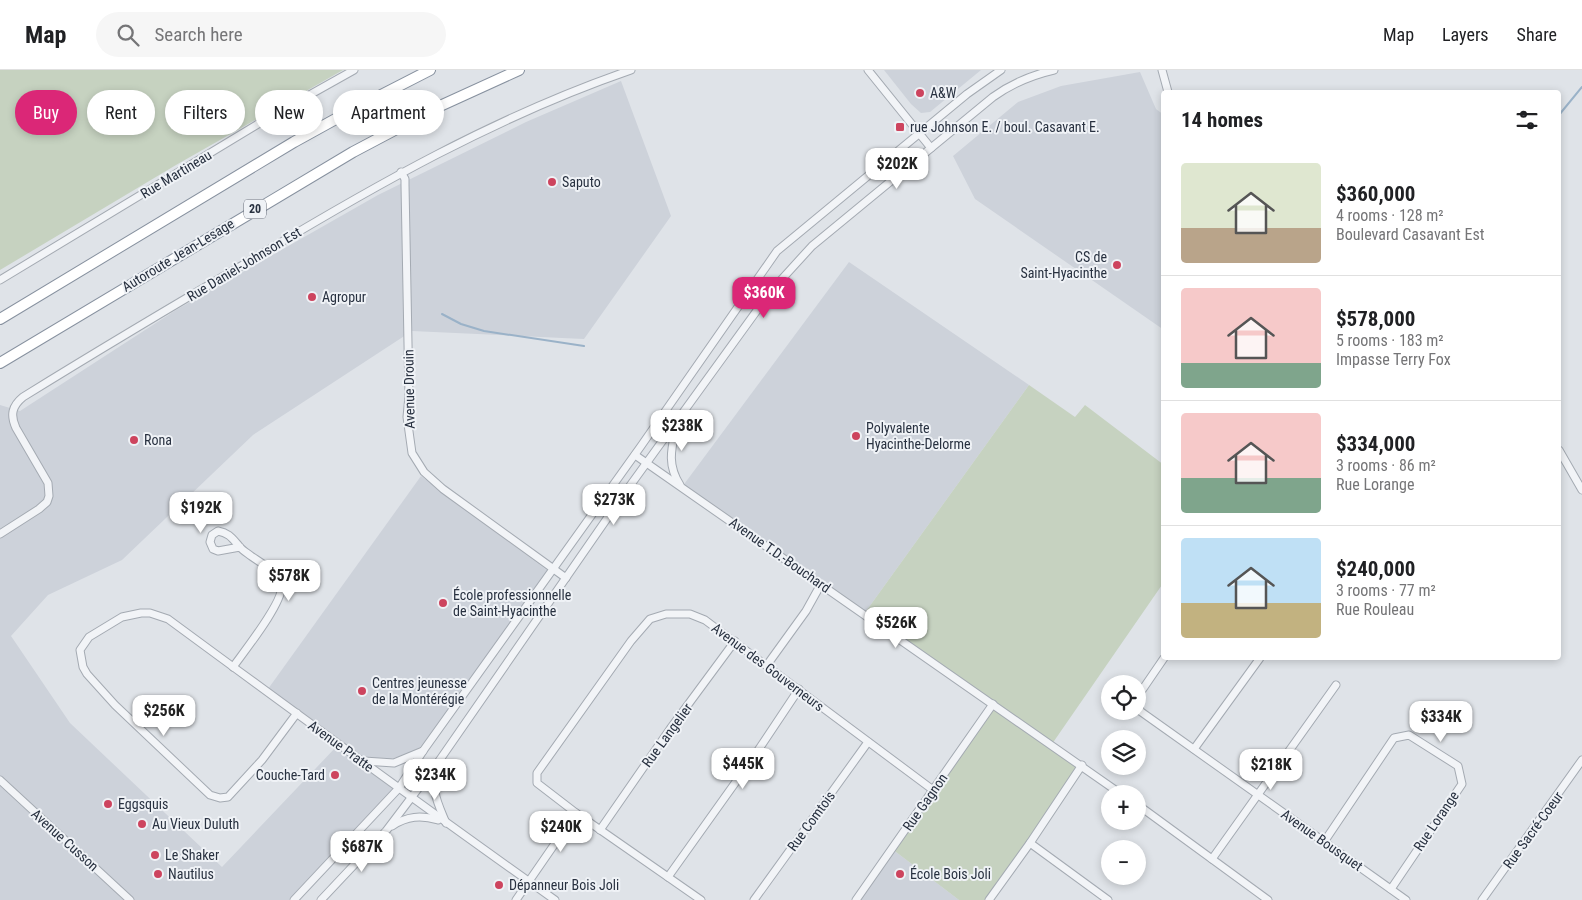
<!DOCTYPE html>
<meta charset="utf-8">
<style>
:root{--surface:#fff;--page:#f6f6f6;--text:#202124;--muted:#757577;--line:#e0e0e0;--accent:#db2777}
body{margin:0;font-family:"Roboto Condensed",sans-serif;background:var(--page);color:var(--text);height:100vh;display:flex;flex-direction:column;font-size:19px;white-space:nowrap}
*{box-sizing:border-box;margin:0}
p{font-size:16px;color:var(--muted)}
.icon{flex:none;width:28px;height:28px;fill:none;stroke:currentColor;stroke-width:2;stroke-linecap:round;stroke-linejoin:round}
.map{position:relative;flex:1;overflow:hidden}
.drawer{position:absolute;left:1161px;top:20px;width:400px;height:570px;display:flex;flex-direction:column;background:var(--surface);border-radius:5px;box-shadow:0 2px 8px #0003}
.drawer>*{flex:none}
.banner{position:absolute;left:15px;top:20px;width:475px;height:45px;display:flex;gap:10px}
.controls{position:absolute;left:1101px;top:605px;display:grid;gap:10px}
.controls a{display:grid;place-items:center;width:45px;height:45px;border-radius:50%;background:var(--surface);box-shadow:0 2px 8px #0003;font-size:25px}
.price{position:absolute;translate:-50% -42px;padding:0 11px;border-radius:10px;background:#fff;color:#222;font-size:16px;line-height:32px;filter:drop-shadow(0 1px 2px #0008)}
.price::after{content:'';position:absolute;left:50%;top:30px;width:15px;height:11px;margin-left:-8px;background:inherit;clip-path:polygon(0 0,100% 0,50% 100%)}
.price.active{background:var(--accent);color:#fff}
ul{padding:0;list-style:none}
li{display:flex;align-items:center;gap:15px;height:125px;padding:0 20px}
li+li{border-top:1px solid var(--line)}
li span{display:grid;place-items:center;flex:none;width:140px;height:100px;border-radius:5px;color:#555}
li>.icon{margin-inline-start:auto}
span .icon{width:60px;height:60px;fill:#fffc;stroke-width:1}
li b{font-size:21px}
h2{display:flex;justify-content:space-between;align-items:center;height:60px;padding:0 20px;font-size:21px}
.chip{padding:0 18px;border-radius:22px;background:var(--surface);box-shadow:0 2px 8px #0003;font-size:18px;line-height:45px}
.chip.active{background:var(--accent);color:#fff}
header{display:flex;align-items:center;gap:30px;box-sizing:border-box;height:70px;padding:0 25px;background:var(--surface);border-bottom:1px solid var(--line)}
header strong{font-size:24px}
nav{display:flex;gap:28px;margin-inline-start:auto;font-size:18px}
.search{width:350px;height:45px;background:var(--page);display:flex;align-items:center;gap:12px;box-sizing:border-box;padding:0 18px;border-radius:28px;color:var(--muted);font-size:19px}
.map>svg:first-child{display:block}
.built{fill:#cdd2da}
.green{fill:#c6d2c0}
.lines{fill:none;stroke-linecap:round;stroke-linejoin:round}
.stream{stroke:#9ab2c8;stroke-width:2}
.minor-casing{stroke:#a4aab2;stroke-width:9}
.highway-casing{stroke:#87919f;stroke-width:12}
.minor{stroke:#f2f4f7;stroke-width:7}
.highway{stroke:#fff;stroke-width:10}
.poi-dot{fill:#cd445e;stroke:#eff2f6;stroke-width:2}
.labels{text-anchor:middle;stroke-width:4;stroke-linejoin:round;paint-order:stroke}
.shield{fill:#eff2f6;stroke:#646b77;stroke-width:1}
.shield-label{font-size:12px;font-weight:bold;fill:#283140}
.poi-label{font-size:14px;fill:#283140;stroke:#eff2f6;text-anchor:start}
.street-label{font-size:14px;fill:#283140;stroke:#eff2f6}
</style>
<header>
<strong>Map</strong>
<div class="search"><svg class="icon" aria-label="search" viewBox="0 0 24 24"><circle cx="10" cy="10" r="6"/><path d="M15 15l6 6"/></svg>Search here</div>
<nav><a>Map</a><a>Layers</a><a>Share</a></nav>
</header>
<div class="map">
<svg width="1582" height="830" viewBox="0 0 1582 830">
<rect width="100%" height="100%" fill="#dfe3e8"/>
<g class="built">
<path d="M 884,0 L 981,0 L 930,42 L 921,43 L 911,34 Z"/>
<path d="M 1140,2 L 1156,39 L 1164,45 L 1164,260 L 975,129 L 953,86 L 1018,32 L 1061,16 Z"/>
<path d="M 621,11 L 671,146 L 584,269 L 412,261 L 253,365 L 122,490 L 48,525 L 11,566 L 70,653 L 222,797 L 336,677 L 393,719 L 289,830 L 0,830 L 0,335 L 20,341 L 176,240 L 378,125 L 526,52 Z"/>
<path d="M 849,192 L 1029,315 L 864,544 L 682,417 Z"/>
<path d="M 421,406 L 548,501 L 424,674 L 414,682 L 387,690 L 363,688 L 268,619 Z"/>
<path d="M 892,779 L 959,830 L 856,830 Z"/>
</g>
<g class="green">
<path d="M 0,0 L 343,0 L 176,95 L 0,200 Z"/>
<path d="M 1029,315 L 1075,347 L 1085,335 L 1164,395 L 1164,512 L 1052,674 L 1082,695 L 989,830 L 959,830 L 892,779 L 993,634 L 864,544 Z"/>
</g>
<g class="lines">
<g class="stream">
<path d="M 1559,45 L 1582,17"/>
<path d="M 442,244 L 461,254 L 484,261 L 584,276"/>
</g>
<g class="minor-casing">
<g id="minor">
<path d="M 868,0 L 931,78"/>
<path d="M 1162,0 L 1168,22"/>
<path d="M 401,102 L 405,109 L 405,115 L 409,326 L 407,347 L 412,383 L 424,402 L 443,419 L 566,508"/>
<path d="M 0,210 L 263,51 L 354,0"/>
<path d="M 677,353 C 672,377 666,393 680,415"/>
<path d="M 1559,380 L 1582,420"/>
<path d="M 635,385 L 1121,724"/>
<path d="M 0,464 L 39,439 L 47,432 L 49,426 L 48,413 L 16,358 C 10,345 12,336 23,327 C 99,280 176,234 253,189 C 374,116 497,46 631,0"/>
<path d="M 767,595 L 806,541 L 821,514"/>
<path d="M 233,597 C 243,583 286,529 281,515 C 278,502 261,493 251,486 C 247,483 242,480 239,476 C 232,468 229,463 218,461 L 212,465 L 210,472 L 213,479 L 218,481 L 240,477"/>
<path d="M 1138,626 L 1164,588"/>
<path d="M 1138,628 L 1140,641 L 1406,830"/>
<path d="M 297,643 L 262,690 L 228,727 L 220,728 L 210,725 L 115,635 L 87,604 L 83,597 L 80,580 L 89,567 L 122,547 L 141,543 L 150,543 L 168,549 C 297,644 425,738 555,830"/>
<path d="M 1194,679 L 1260,588"/>
<path d="M 364,691 L 394,693 L 423,681"/>
<path d="M 438,696 C 431,722 436,729 446,753"/>
<path d="M 0,710 L 130,830"/>
<path d="M 1138,735 L 1268,830"/>
<path d="M 392,756 C 407,746 421,745 438,750"/>
<path d="M 600,760 L 670,659 L 735,571"/>
<path d="M 1324,772 L 1394,668 L 1409,665 L 1458,696 L 1462,714 L 1391,819"/>
<path d="M 1030,773 L 1108,830"/>
<path d="M 1212,789 L 1336,615"/>
<path d="M 668,807 L 755,685 L 799,619"/>
<path d="M 294,830 L 399,718 L 423,681 L 641,376 L 777,181 L 967,24 L 1001,0"/>
<path d="M 321,830 L 386,761 L 439,691 L 624,424 L 771,221 L 812,176 L 993,27 C 1011,14 1032,5 1054,0"/>
<path d="M 516,830 L 576,743"/>
<path d="M 701,830 L 576,743 L 537,713 L 537,703 L 631,571 L 650,549 L 666,544 L 690,544 L 705,550 L 933,720"/>
<path d="M 754,830 L 868,672"/>
<path d="M 856,830 L 993,634"/>
<path d="M 989,830 L 1030,773 L 1082,695"/>
<path d="M 1482,830 L 1582,690"/>
</g>
</g>
<g class="highway-casing">
<g id="highway">
<path d="M 0,249 L 294,72 L 352,40 L 430,0"/>
<path d="M 0,293 L 353,82 L 440,36 L 519,0"/>
</g>
</g>
<use href="#minor" class="minor"/>
<use href="#highway" class="highway"/>
</g>
<g class="poi-dot">
<circle cx="920" cy="23" r="5"/>
<rect x="895" y="52" width="10" height="10" rx="2.5"/>
<circle cx="552" cy="112" r="5"/>
<circle cx="1117" cy="195" r="5"/>
<circle cx="312" cy="227" r="5"/>
<circle cx="856" cy="366" r="5"/>
<circle cx="134" cy="370" r="5"/>
<circle cx="443" cy="533" r="5"/>
<circle cx="362" cy="621" r="5"/>
<circle cx="335" cy="705" r="5"/>
<circle cx="108" cy="734" r="5"/>
<circle cx="142" cy="754" r="5"/>
<circle cx="155" cy="785" r="5"/>
<circle cx="158" cy="804" r="5"/>
<circle cx="900" cy="804" r="5"/>
<circle cx="499" cy="815" r="5"/>
</g>
<g class="labels">
<rect class="shield" x="244" y="129.5" width="22" height="19" rx="4"/>
<g class="shield-label">
<text x="255" y="143">20</text>
</g>
<g class="poi-label">
<text x="930" y="28">A&amp;W</text>
<text x="910" y="62">rue Johnson E. / boul. Casavant E.</text>
<text x="562" y="117">Saputo</text>
<text x="1107" y="192" text-anchor="end">CS de<tspan x="1107" dy="16">Saint-Hyacinthe</tspan></text>
<text x="322" y="232">Agropur</text>
<text x="866" y="363">Polyvalente<tspan x="866" dy="16">Hyacinthe-Delorme</tspan></text>
<text x="144" y="375">Rona</text>
<text x="453" y="530">École professionnelle<tspan x="453" dy="16">de Saint-Hyacinthe</tspan></text>
<text x="372" y="618">Centres jeunesse<tspan x="372" dy="16">de la Montérégie</tspan></text>
<text x="325" y="710" text-anchor="end">Couche-Tard</text>
<text x="118" y="739">Eggsquis</text>
<text x="152" y="759">Au Vieux Duluth</text>
<text x="165" y="790">Le Shaker</text>
<text x="168" y="809">Nautilus</text>
<text x="910" y="809">École Bois Joli</text>
<text x="509" y="820">Dépanneur Bois Joli</text>
</g>
<g class="street-label">
<text transform="translate(176 104) rotate(-31)" y="5">Rue Martineau</text>
<text transform="translate(178 185) rotate(-31)" y="5">Autoroute Jean-Lesage</text>
<text transform="translate(244 194) rotate(-31)" y="5">Rue Daniel-Johnson Est</text>
<text transform="translate(409 319) rotate(-91)" y="5">Avenue Drouin</text>
<text transform="translate(780 485) rotate(35)" y="5">Avenue T.D.-Bouchard</text>
<text transform="translate(768 597) rotate(37)" y="5">Avenue des Gouverneurs</text>
<text transform="translate(667 665) rotate(-54)" y="5">Rue Langelier</text>
<text transform="translate(341 676) rotate(36)" y="5">Avenue Pratte</text>
<text transform="translate(925 732) rotate(-55)" y="5">Rue Gagnon</text>
<text transform="translate(811 751) rotate(-54)" y="5">Rue Comtois</text>
<text transform="translate(1436 751) rotate(-56)" y="5">Rue Lorange</text>
<text transform="translate(1533 760) rotate(-54)" y="5">Rue Sacré-Coeur</text>
<text transform="translate(65 770) rotate(42)" y="5">Avenue Cusson</text>
<text transform="translate(1322 770) rotate(35)" y="5">Avenue Bousquet</text>
</g>
</g>
</svg>
<div class="controls">
<a><svg class="icon" aria-label="locate" viewBox="0 0 24 24"><circle cx="12" cy="12" r="6"/><path d="M12 2v4M12 18v4M2 12h4M18 12h4"/></svg></a>
<a><svg class="icon" aria-label="layers" viewBox="0 0 24 24"><path d="M12 4l9 5-9 5-9-5zM3 14l9 5 9-5"/></svg></a>
<a>+</a>
<a>−</a>
</div>
<b class="price" style="left:897px;top:120px">$202K</b>
<b class="price active" style="left:764px;top:249px">$360K</b>
<b class="price" style="left:682px;top:382px">$238K</b>
<b class="price" style="left:614px;top:456px">$273K</b>
<b class="price" style="left:201px;top:464px">$192K</b>
<b class="price" style="left:289px;top:532px">$578K</b>
<b class="price" style="left:896px;top:579px">$526K</b>
<b class="price" style="left:164px;top:667px">$256K</b>
<b class="price" style="left:1441px;top:673px">$334K</b>
<b class="price" style="left:743px;top:720px">$445K</b>
<b class="price" style="left:1271px;top:721px">$218K</b>
<b class="price" style="left:435px;top:731px">$234K</b>
<b class="price" style="left:561px;top:783px">$240K</b>
<b class="price" style="left:362px;top:803px">$687K</b>
<div class="banner">
<a class="chip active">Buy</a>
<a class="chip">Rent</a>
<a class="chip">Filters</a>
<a class="chip">New</a>
<a class="chip">Apartment</a>
</div>
<section class="drawer">
<h2>14 homes<svg class="icon" aria-label="filters" viewBox="0 0 24 24"><path d="M4 7h16M4 17h16"/><circle cx="9" cy="7" r="2"/><circle cx="15" cy="17" r="2"/></svg></h2>
<ul>
<li><span style="background:linear-gradient(#dfe7d0 65%,#b9a48a 0)"><svg class="icon" aria-label="home" viewBox="0 0 24 24"><path d="M3 11l9-7 9 7M6 9v11h12V9"/></svg></span><div><b>$360,000</b><p>4 rooms · 128 m²</p><p>Boulevard Casavant Est</p></div></li>
<li><span style="background:linear-gradient(#f6c9c9 75%,#7fa58c 0)"><svg class="icon" aria-label="home" viewBox="0 0 24 24"><path d="M3 11l9-7 9 7M6 9v11h12V9"/></svg></span><div><b>$578,000</b><p>5 rooms · 183 m²</p><p>Impasse Terry Fox</p></div></li>
<li><span style="background:linear-gradient(#f6c9c9 65%,#7fa58c 0)"><svg class="icon" aria-label="home" viewBox="0 0 24 24"><path d="M3 11l9-7 9 7M6 9v11h12V9"/></svg></span><div><b>$334,000</b><p>3 rooms · 86 m²</p><p>Rue Lorange</p></div></li>
<li><span style="background:linear-gradient(#bfe0f5 65%,#c2b280 0)"><svg class="icon" aria-label="home" viewBox="0 0 24 24"><path d="M3 11l9-7 9 7M6 9v11h12V9"/></svg></span><div><b>$240,000</b><p>3 rooms · 77 m²</p><p>Rue Rouleau</p></div></li>
</ul>
</section>
</div>
